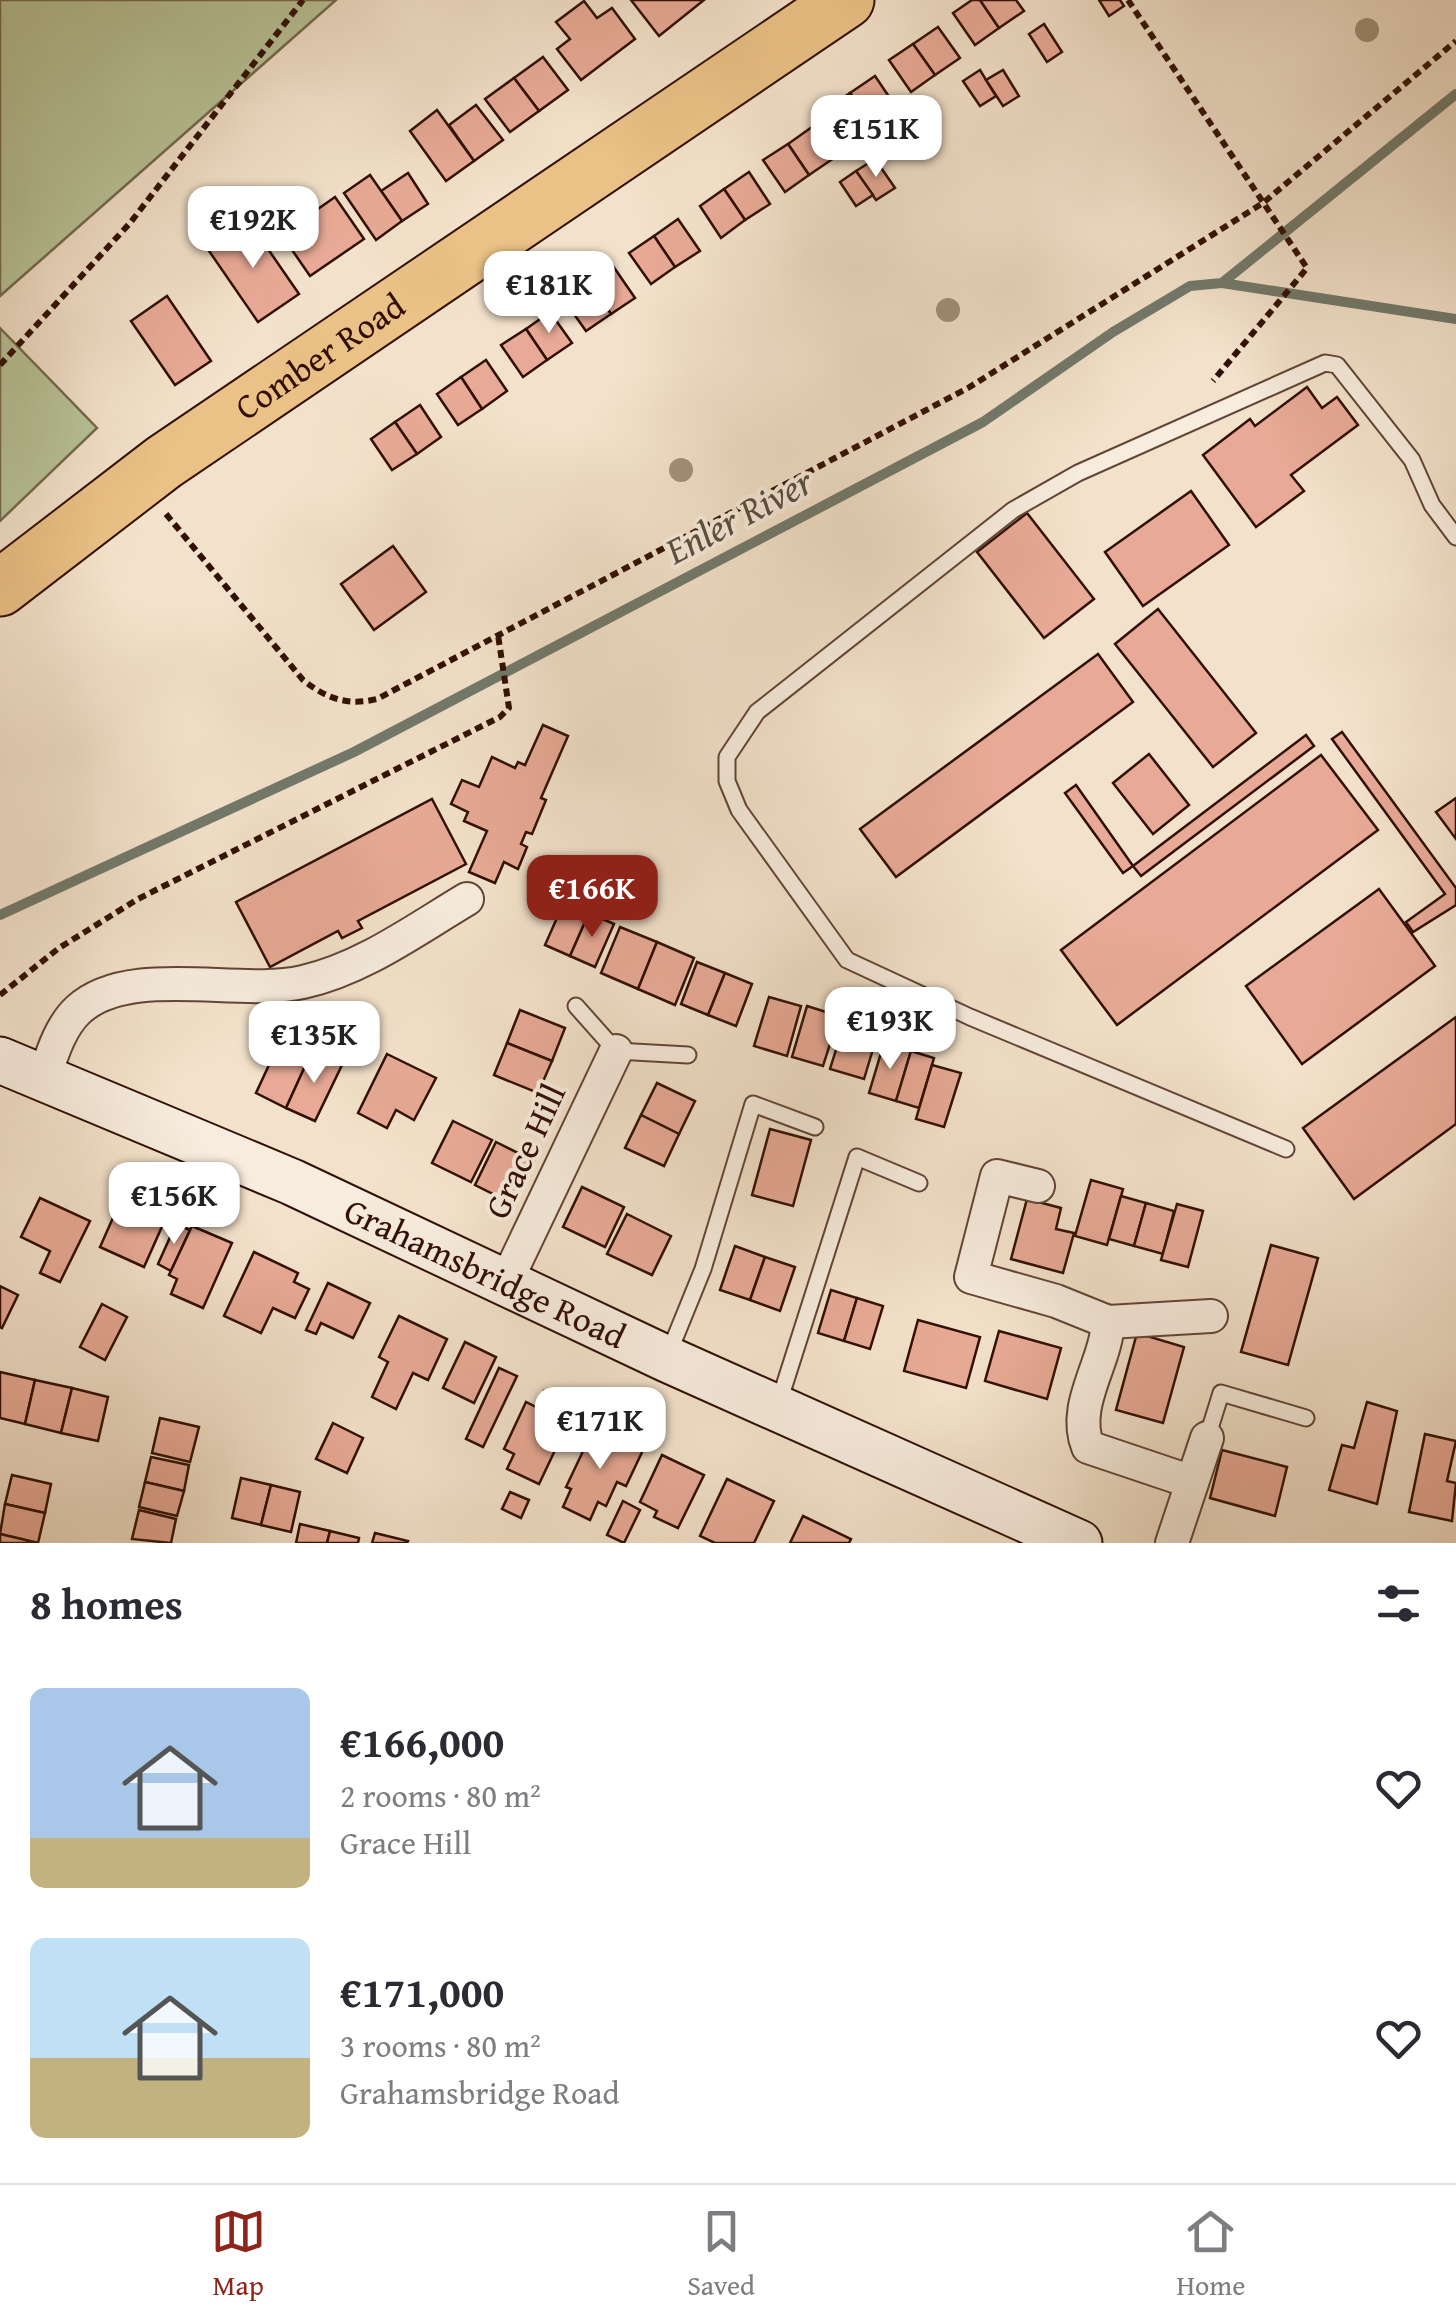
<!DOCTYPE html>
<meta charset="utf-8">
<style>
:root{--surface:#fff;--page:#f7f7f7;--text:#2b2b33;--muted:#7c7c81;--line:#e1e1e2;--accent:#8f2418}
body{margin:0;font-family:"Gentium Book Plus",serif;background:var(--page);color:var(--text);height:100vh;display:flex;flex-direction:column;font-size:38px;white-space:nowrap}
*{box-sizing:border-box;margin:0}
p{font-size:32px;color:var(--muted)}
.icon{flex:none;width:55px;height:55px;fill:none;stroke:currentColor;stroke-width:2;stroke-linecap:round;stroke-linejoin:round}
.map{position:relative;height:1543px;overflow:hidden}
.panel{display:flex;flex-direction:column;background:var(--surface);flex:1}
.panel>*{flex:none}
.price{position:absolute;translate:-50% -85px;padding:0 22px;border-radius:20px;background:#fff;color:#222;font-size:32px;line-height:65px;filter:drop-shadow(0 2px 5px #0008)}
.price::after{content:'';position:absolute;left:50%;top:60px;width:30px;height:22px;margin-left:-15px;background:inherit;clip-path:polygon(0 0,100% 0,50% 100%)}
.price.active{background:var(--accent);color:#fff}
ul{padding:0;list-style:none}
li{display:flex;align-items:center;gap:30px;height:250px;padding:0 30px}
li span{display:grid;place-items:center;flex:none;width:280px;height:200px;border-radius:15px;color:#555}
li>.icon{margin-inline-start:auto}
span .icon{width:120px;height:120px;fill:#fffc;stroke-width:1}
li b{font-size:42px}
h2{display:flex;justify-content:space-between;align-items:center;height:120px;padding:0 30px;font-size:42px}
.menu{display:flex;justify-content:space-around;align-items:center;height:140px;border-top:2px solid var(--line);background:var(--surface);font-size:28px;color:var(--muted)}
.menu a{display:grid;justify-items:center;gap:5px}
.menu .active{color:var(--accent)}
.map>svg:first-child{display:block}
.green{fill:#b8c499;stroke:#746a4e;stroke-width:2.5}
.lines{fill:none;stroke-linecap:round;stroke-linejoin:round}
.stream{stroke:#72796b;stroke-width:10}
.building{fill:#e8aa96;stroke:#310f04;stroke-width:2.5}
.lane-casing{stroke:#624436;stroke-width:19}
.street-casing{stroke:#624436;stroke-width:36}
.secondary-casing{stroke:#310f04;stroke-width:49}
.highway-casing{stroke:#310f04;stroke-width:59}
.path{stroke:#310f04;stroke-width:6;stroke-dasharray:8 5;stroke-linecap:butt}
.lane{stroke:#f7ecdd;stroke-width:15}
.street{stroke:#f7ecdd;stroke-width:32}
.secondary{stroke:#f7ecdd;stroke-width:45}
.highway{stroke:#eac186;stroke-width:55}
.tree{fill:#a2917a}
.labels{text-anchor:middle;stroke-width:8;stroke-linejoin:round;paint-order:stroke}
.street-label{font-size:35px;fill:#310f04;stroke:#f7ecdd}
.water-label{font-size:38px;font-style:italic;fill:#574d40;stroke:#f7ecdd}
</style>
<div class="map">
<svg width="1456" height="1543" viewBox="0 0 1456 1543">
<rect width="100%" height="100%" fill="#f3e2cb"/>
<filter id="stains"><feTurbulence type="fractalNoise" baseFrequency=".002" numOctaves="4"/><feColorMatrix values="0 0 0 0 .2 0 0 0 0 .09 0 0 0 0 .02 0 0 0 .5 -.17"/></filter>
<radialGradient id="worn" r=".72"><stop offset=".6" stop-color="#630" stop-opacity="0"/><stop offset="1" stop-color="#630" stop-opacity=".3"/></radialGradient>
<g class="green">
<path d="M 0,0 L 336,0 L 0,296 Z"/>
<path d="M 0,328 L 97,428 L 0,521 Z"/>
</g>
<g class="lines">
<g class="stream">
<path d="M 1222,283 L 1456,319"/>
<path d="M 0,915 L 354,752 L 983,422 L 1113,332 L 1190,286 L 1222,283 L 1456,94"/>
</g>
</g>
<g class="building">
<path d="M 631,0 L 704,0 L 659,36 Z"/>
<path d="M 972,0 L 980,0 L 999,28 L 975,45 L 953,13 Z"/>
<path d="M 980,0 L 1016,0 L 1024,11 L 999,28 Z"/>
<path d="M 1099,0 L 1120,0 L 1124,6 L 1109,16 Z"/>
<path d="M 584,1 L 597,18 L 612,8 L 635,39 L 581,80 L 557,49 L 570,39 L 556,22 Z"/>
<path d="M 1044,24 L 1062,52 L 1047,62 L 1029,34 Z"/>
<path d="M 938,27 L 960,58 L 935,75 L 913,44 Z"/>
<path d="M 913,44 L 935,75 L 911,92 L 889,60 Z"/>
<path d="M 543,57 L 568,90 L 539,111 L 514,78 Z"/>
<path d="M 980,70 L 996,96 L 980,106 L 963,81 Z"/>
<path d="M 1003,70 L 1019,96 L 1003,106 L 986,80 Z"/>
<path d="M 875,76 L 896,107 L 872,124 L 850,93 Z"/>
<path d="M 514,78 L 539,111 L 510,132 L 485,99 Z"/>
<path d="M 850,93 L 872,124 L 847,141 L 825,110 Z"/>
<path d="M 476,105 L 503,140 L 474,161 L 449,125 Z"/>
<path d="M 437,110 L 474,161 L 446,181 L 410,131 Z"/>
<path d="M 812,127 L 834,158 L 809,175 L 788,144 Z"/>
<path d="M 788,144 L 809,175 L 785,192 L 763,160 Z"/>
<path d="M 875,159 L 895,188 L 876,200 L 856,171 Z"/>
<path d="M 856,171 L 873,195 L 856,206 L 840,182 Z"/>
<path d="M 749,172 L 770,204 L 745,220 L 724,189 Z"/>
<path d="M 408,173 L 428,204 L 402,221 L 381,191 Z"/>
<path d="M 370,175 L 402,221 L 376,240 L 344,193 Z"/>
<path d="M 724,189 L 745,220 L 721,238 L 700,206 Z"/>
<path d="M 295,196 L 308,216 L 335,197 L 364,239 L 310,276 L 268,215 Z"/>
<path d="M 678,219 L 700,251 L 675,267 L 654,236 Z"/>
<path d="M 248,220 L 299,294 L 258,322 L 207,248 Z"/>
<path d="M 654,236 L 675,267 L 651,284 L 629,253 Z"/>
<path d="M 613,266 L 635,298 L 611,314 L 589,283 Z"/>
<path d="M 589,283 L 611,314 L 586,331 L 564,300 Z"/>
<path d="M 167,296 L 211,361 L 175,385 L 131,321 Z"/>
<path d="M 550,312 L 572,343 L 547,360 L 526,329 Z"/>
<path d="M 526,329 L 547,360 L 523,377 L 501,345 Z"/>
<path d="M 486,360 L 507,391 L 482,409 L 461,377 Z"/>
<path d="M 461,377 L 482,409 L 458,425 L 437,394 Z"/>
<path d="M 1307,387 L 1322,408 L 1337,397 L 1358,425 L 1291,475 L 1304,491 L 1256,527 L 1203,455 L 1250,419 L 1255,426 Z"/>
<path d="M 420,405 L 441,437 L 417,454 L 395,422 Z"/>
<path d="M 395,422 L 417,454 L 392,470 L 371,439 Z"/>
<path d="M 1191,491 L 1229,545 L 1143,606 L 1105,552 Z"/>
<path d="M 1027,513 L 1094,599 L 1044,638 L 977,552 Z"/>
<path d="M 393,546 L 426,592 L 374,630 L 341,584 Z"/>
<path d="M 1158,609 L 1256,733 L 1213,767 L 1115,644 Z"/>
<path d="M 1098,654 L 1133,702 L 896,877 L 860,829 Z"/>
<path d="M 543,725 L 568,736 L 541,798 L 546,800 L 532,834 L 526,832 L 521,844 L 527,847 L 518,869 L 504,862 L 495,883 L 469,872 L 487,831 L 464,821 L 468,812 L 451,804 L 462,780 L 479,787 L 492,757 L 515,768 L 518,762 L 525,765 Z"/>
<path d="M 1342,732 L 1456,888 L 1456,905 L 1413,932 L 1406,922 L 1445,894 L 1332,739 Z"/>
<path d="M 1306,735 L 1314,746 L 1141,876 L 1133,866 Z"/>
<path d="M 1149,754 L 1189,805 L 1153,834 L 1113,783 Z"/>
<path d="M 1321,755 L 1378,830 L 1117,1025 L 1061,950 Z"/>
<path d="M 1076,785 L 1133,866 L 1123,873 L 1065,793 Z"/>
<path d="M 1456,798 L 1456,839 L 1436,812 Z"/>
<path d="M 432,799 L 466,864 L 358,921 L 362,928 L 342,938 L 338,931 L 270,967 L 236,902 Z"/>
<path d="M 1379,889 L 1435,966 L 1302,1064 L 1246,986 Z"/>
<path d="M 564,902 L 589,913 L 570,956 L 545,945 Z"/>
<path d="M 589,913 L 614,924 L 595,967 L 570,956 Z"/>
<path d="M 620,927 L 657,942 L 638,989 L 601,973 Z"/>
<path d="M 657,942 L 694,958 L 675,1005 L 638,989 Z"/>
<path d="M 697,962 L 725,973 L 708,1015 L 681,1004 Z"/>
<path d="M 725,973 L 752,984 L 736,1026 L 708,1015 Z"/>
<path d="M 769,997 L 801,1006 L 787,1056 L 754,1046 Z"/>
<path d="M 807,1006 L 839,1016 L 823,1066 L 792,1057 Z"/>
<path d="M 520,1010 L 565,1028 L 552,1061 L 507,1043 Z"/>
<path d="M 1456,1017 L 1456,1124 L 1354,1199 L 1303,1128 Z"/>
<path d="M 846,1018 L 879,1029 L 864,1079 L 830,1069 Z"/>
<path d="M 282,1037 L 312,1051 L 286,1108 L 256,1093 Z"/>
<path d="M 507,1043 L 552,1061 L 538,1093 L 494,1075 Z"/>
<path d="M 884,1043 L 911,1051 L 896,1101 L 869,1093 Z"/>
<path d="M 312,1051 L 342,1065 L 315,1121 L 286,1108 Z"/>
<path d="M 911,1051 L 934,1058 L 919,1108 L 896,1101 Z"/>
<path d="M 387,1054 L 436,1078 L 414,1120 L 396,1110 L 387,1128 L 358,1113 Z"/>
<path d="M 932,1065 L 961,1073 L 944,1127 L 916,1119 Z"/>
<path d="M 657,1083 L 695,1101 L 679,1134 L 641,1115 Z"/>
<path d="M 641,1115 L 679,1134 L 664,1166 L 625,1148 Z"/>
<path d="M 453,1121 L 492,1140 L 471,1182 L 432,1163 Z"/>
<path d="M 770,1129 L 811,1140 L 793,1206 L 752,1195 Z"/>
<path d="M 496,1142 L 534,1161 L 513,1204 L 475,1185 Z"/>
<path d="M 1091,1180 L 1123,1189 L 1107,1245 L 1075,1236 Z"/>
<path d="M 582,1187 L 624,1207 L 605,1247 L 563,1227 Z"/>
<path d="M 124,1193 L 168,1213 L 144,1267 L 100,1247 Z"/>
<path d="M 1121,1196 L 1146,1203 L 1134,1246 L 1109,1239 Z"/>
<path d="M 40,1198 L 90,1221 L 60,1282 L 40,1273 L 50,1251 L 21,1237 Z"/>
<path d="M 1027,1199 L 1061,1208 L 1056,1229 L 1074,1233 L 1063,1273 L 1011,1259 Z"/>
<path d="M 1146,1203 L 1174,1211 L 1163,1254 L 1134,1246 Z"/>
<path d="M 1177,1204 L 1203,1211 L 1188,1267 L 1161,1260 Z"/>
<path d="M 627,1214 L 671,1236 L 652,1275 L 607,1254 Z"/>
<path d="M 176,1224 L 190,1230 L 171,1271 L 158,1264 Z"/>
<path d="M 192,1226 L 232,1243 L 203,1308 L 171,1294 L 177,1279 L 169,1275 Z"/>
<path d="M 1271,1245 L 1318,1258 L 1288,1365 L 1241,1352 Z"/>
<path d="M 735,1246 L 765,1257 L 750,1300 L 720,1290 Z"/>
<path d="M 254,1252 L 298,1273 L 294,1282 L 309,1289 L 295,1318 L 273,1308 L 261,1333 L 224,1316 Z"/>
<path d="M 765,1257 L 795,1267 L 780,1311 L 750,1300 Z"/>
<path d="M 328,1283 L 370,1303 L 353,1338 L 321,1323 L 316,1334 L 306,1330 Z"/>
<path d="M 0,1286 L 18,1295 L 2,1328 L 0,1327 Z"/>
<path d="M 831,1290 L 857,1298 L 844,1341 L 818,1333 Z"/>
<path d="M 857,1298 L 883,1306 L 870,1349 L 844,1341 Z"/>
<path d="M 102,1304 L 127,1317 L 105,1360 L 80,1347 Z"/>
<path d="M 399,1316 L 447,1339 L 428,1380 L 413,1373 L 396,1409 L 372,1397 L 388,1362 L 379,1357 Z"/>
<path d="M 918,1320 L 980,1337 L 966,1388 L 904,1371 Z"/>
<path d="M 999,1331 L 1061,1348 L 1047,1399 L 985,1381 Z"/>
<path d="M 1137,1333 L 1184,1347 L 1163,1423 L 1116,1410 Z"/>
<path d="M 465,1342 L 496,1357 L 474,1403 L 443,1388 Z"/>
<path d="M 499,1368 L 517,1376 L 483,1447 L 466,1439 Z"/>
<path d="M 0,1372 L 35,1380 L 25,1424 L 0,1418 Z"/>
<path d="M 35,1380 L 72,1388 L 61,1433 L 25,1424 Z"/>
<path d="M 72,1388 L 108,1397 L 98,1441 L 61,1433 Z"/>
<path d="M 544,1391 L 576,1406 L 539,1484 L 507,1469 L 514,1454 L 504,1449 L 526,1402 L 536,1407 Z"/>
<path d="M 1367,1402 L 1397,1411 L 1377,1504 L 1329,1490 L 1342,1445 L 1354,1448 Z"/>
<path d="M 160,1418 L 199,1427 L 190,1462 L 152,1453 Z"/>
<path d="M 333,1423 L 363,1438 L 347,1473 L 316,1459 Z"/>
<path d="M 595,1426 L 643,1450 L 626,1486 L 617,1482 L 606,1506 L 598,1502 L 590,1520 L 563,1507 L 571,1489 L 566,1487 Z"/>
<path d="M 1425,1434 L 1456,1441 L 1447,1481 L 1456,1483 L 1452,1521 L 1409,1512 Z"/>
<path d="M 1222,1450 L 1287,1467 L 1275,1516 L 1210,1498 Z"/>
<path d="M 662,1455 L 704,1475 L 678,1528 L 654,1517 L 657,1511 L 640,1502 Z"/>
<path d="M 151,1457 L 189,1465 L 184,1491 L 145,1482 Z"/>
<path d="M 12,1475 L 51,1484 L 45,1513 L 5,1504 Z"/>
<path d="M 241,1478 L 271,1485 L 261,1525 L 232,1518 Z"/>
<path d="M 727,1479 L 774,1501 L 754,1543 L 715,1543 L 700,1536 Z"/>
<path d="M 145,1482 L 184,1491 L 177,1516 L 139,1507 Z"/>
<path d="M 271,1485 L 300,1492 L 291,1532 L 261,1525 Z"/>
<path d="M 510,1492 L 529,1500 L 521,1518 L 502,1509 Z"/>
<path d="M 623,1501 L 640,1510 L 624,1543 L 607,1535 Z"/>
<path d="M 5,1504 L 45,1513 L 38,1543 L 0,1534 Z"/>
<path d="M 139,1510 L 176,1519 L 171,1543 L 132,1539 Z"/>
<path d="M 803,1516 L 851,1539 L 849,1543 L 790,1543 Z"/>
<path d="M 300,1524 L 330,1531 L 327,1543 L 296,1543 Z"/>
<path d="M 330,1531 L 359,1538 L 358,1543 L 327,1543 Z"/>
<path d="M 375,1533 L 408,1541 L 407,1543 L 372,1543 Z"/>
<path d="M 0,1534 L 38,1543 L 0,1543 Z"/>
</g>
<g class="lines">
<g class="lane-casing">
<g id="lane">
<path d="M 576,1006 L 616,1051 L 688,1055"/>
<path d="M 1286,1149 L 970,1017 L 847,960 L 739,810 L 727,781 L 727,757 L 757,712 L 1013,510 L 1078,473 L 1325,363 L 1337,365 L 1412,460 L 1432,505 L 1456,537"/>
<path d="M 668,1355 L 703,1269 L 753,1104 L 815,1127"/>
<path d="M 778,1405 L 857,1157 L 919,1183"/>
<path d="M 1207,1438 L 1221,1393 L 1306,1418"/>
</g>
</g>
<g class="street-casing">
<g id="street">
<path d="M 44,1078 C 52,1054 60,1027 78,1010 C 129,963 239,997 303,982 C 362,969 415,930 467,899"/>
<path d="M 1038,1186 L 997,1176 L 971,1277 L 1056,1301 L 1108,1322 L 1211,1316"/>
<path d="M 505,1284 L 616,1051"/>
<path d="M 1108,1322 C 1106,1364 1071,1405 1088,1447 L 1192,1482"/>
<path d="M 1172,1543 L 1207,1438"/>
</g>
</g>
<g class="secondary-casing">
<g id="secondary">
<path id="s1" d="M 0,1060 L 292,1182 L 667,1359 L 1079,1543"/>
</g>
</g>
<g class="highway-casing">
<g id="highway">
<path id="s2" d="M 0,588 L 164,462 L 846,0"/>
</g>
</g>
<g class="path">
<path d="M 1128,0 L 1307,268 L 1213,381"/>
<path d="M 0,365 L 130,223 L 303,0"/>
<path d="M 166,514 L 303,680 C 327,699 348,706 377,699 L 968,388 L 1263,203 L 1456,41"/>
<path d="M 0,995 L 59,948 L 138,899 L 500,717 L 509,708 L 498,635"/>
</g>
<use href="#lane" class="lane"/>
<use href="#street" class="street"/>
<use href="#secondary" class="secondary"/>
<use href="#highway" class="highway"/>
</g>
<g class="tree">
<circle cx="1367" cy="30" r="12"/>
<circle cx="948" cy="310" r="12"/>
<circle cx="681" cy="470" r="12"/>
</g>
<g class="labels">
<g class="street-label">
<text dy="12" stroke="none"><textPath href="#s2" startOffset="395">Comber Road</textPath></text>
<text transform="translate(525 1151) rotate(-65)" y="12">Grace Hill</text>
<text dy="12" stroke="none"><textPath href="#s1" startOffset="530">Grahamsbridge Road</textPath></text>
</g>
<g class="water-label">
<text transform="translate(739 516) rotate(-28)" y="13">Enler River</text>
</g>
</g>
<rect width="100%" height="100%" filter="url(#stains)"/>
<rect width="100%" height="100%" fill="url(#worn)"/>
</svg>
<b class="price" style="left:876px;top:180px">€151K</b>
<b class="price" style="left:253px;top:271px">€192K</b>
<b class="price" style="left:549px;top:336px">€181K</b>
<b class="price active" style="left:592px;top:940px">€166K</b>
<b class="price" style="left:890px;top:1072px">€193K</b>
<b class="price" style="left:314px;top:1086px">€135K</b>
<b class="price" style="left:174px;top:1247px">€156K</b>
<b class="price" style="left:600px;top:1472px">€171K</b>
</div>
<section class="panel">
<h2>8 homes<svg class="icon" aria-label="filters" viewBox="0 0 24 24"><path d="M4 7h16M4 17h16"/><circle cx="9" cy="7" r="2"/><circle cx="15" cy="17" r="2"/></svg></h2>
<ul>
<li><span style="background:linear-gradient(#a9c7e8 75%,#c2b280 0)"><svg class="icon" aria-label="home" viewBox="0 0 24 24"><path d="M3 11l9-7 9 7M6 9v11h12V9"/></svg></span><div><b>€166,000</b><p>2 rooms · 80 m²</p><p>Grace Hill</p></div><svg class="icon" aria-label="heart" viewBox="0 0 24 24"><path d="M12 20l-8-8c-3-5 5-10 8-4 3-6 11-1 8 4z"/></svg></li>
<li><span style="background:linear-gradient(#bfe0f5 60%,#c2b280 0)"><svg class="icon" aria-label="home" viewBox="0 0 24 24"><path d="M3 11l9-7 9 7M6 9v11h12V9"/></svg></span><div><b>€171,000</b><p>3 rooms · 80 m²</p><p>Grahamsbridge Road</p></div><svg class="icon" aria-label="heart" viewBox="0 0 24 24"><path d="M12 20l-8-8c-3-5 5-10 8-4 3-6 11-1 8 4z"/></svg></li>
</ul>
</section>
<nav class="menu">
<a class="active"><svg class="icon" aria-label="map" viewBox="0 0 24 24"><path d="M3 6l6-2 6 2 6-2v14l-6 2-6-2-6 2zM9 4v14M15 6v14"/></svg>Map</a>
<a><svg class="icon" aria-label="saved" viewBox="0 0 24 24"><path d="M7 4h10v16l-5-4-5 4z"/></svg>Saved</a>
<a><svg class="icon" aria-label="home" viewBox="0 0 24 24"><path d="M3 11l9-7 9 7M6 9v11h12V9"/></svg>Home</a>
</nav>
